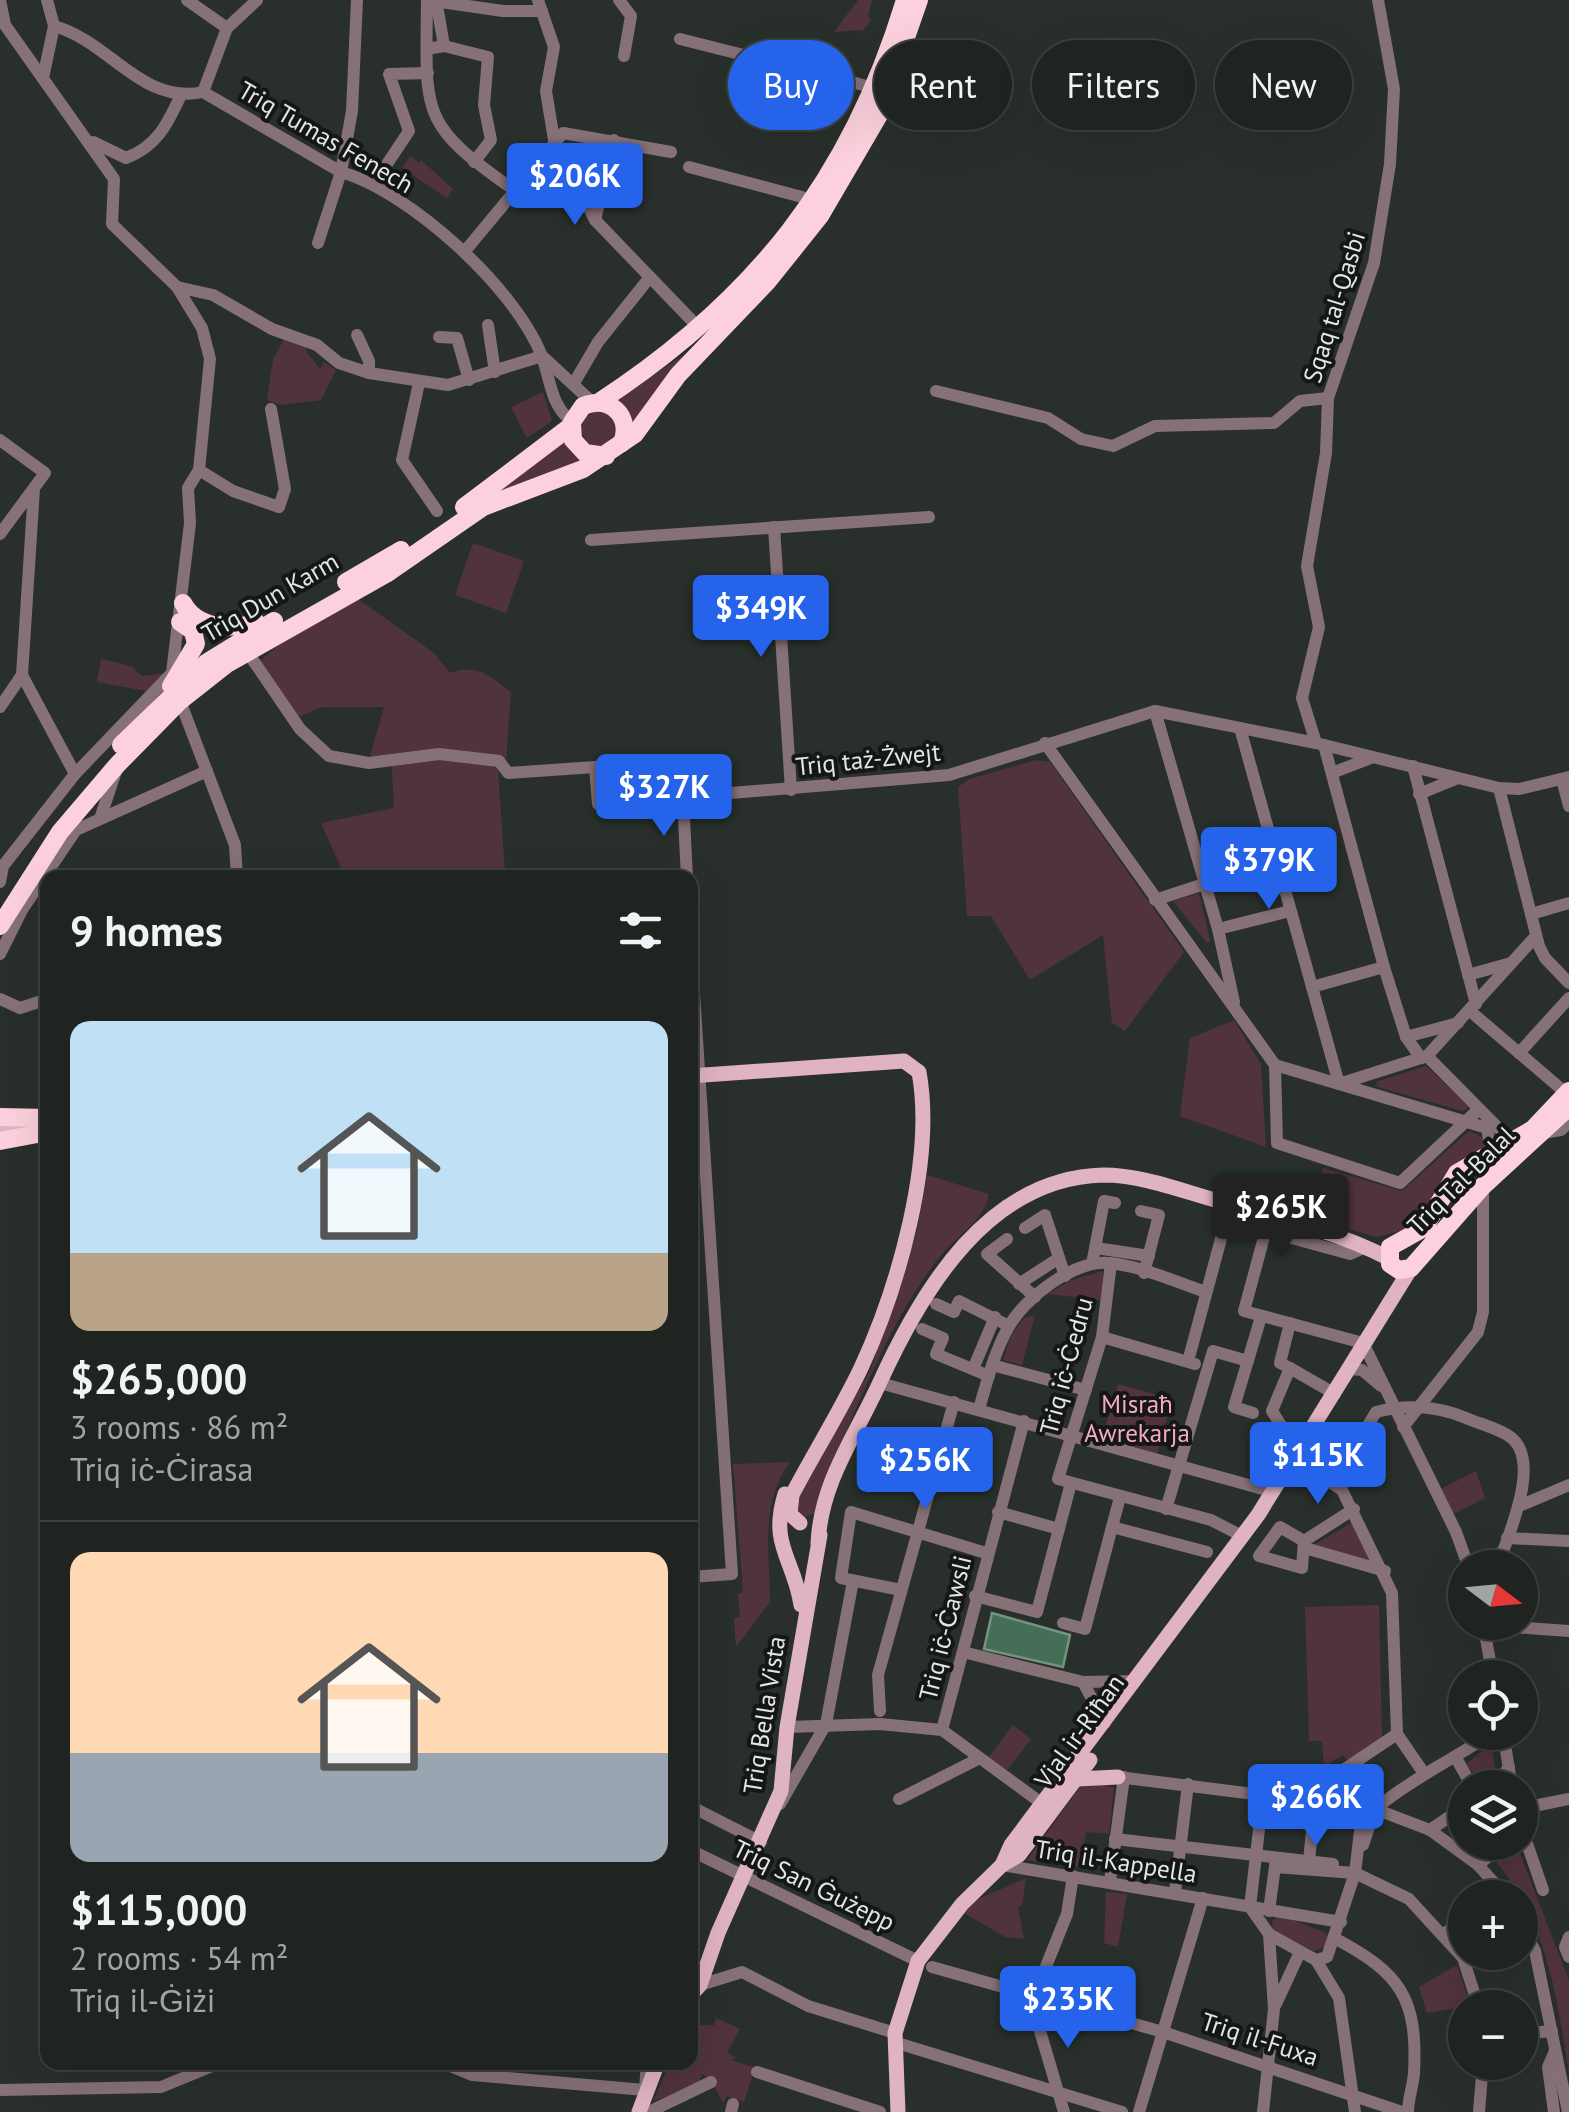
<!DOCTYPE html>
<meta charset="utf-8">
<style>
:root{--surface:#1f2420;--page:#272c29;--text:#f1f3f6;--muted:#a1a4a5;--line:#3c413e;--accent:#2563eb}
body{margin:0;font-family:"PT Sans",sans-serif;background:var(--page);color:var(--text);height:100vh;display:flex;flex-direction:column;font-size:38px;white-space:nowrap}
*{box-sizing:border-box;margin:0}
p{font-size:32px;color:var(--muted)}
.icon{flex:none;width:55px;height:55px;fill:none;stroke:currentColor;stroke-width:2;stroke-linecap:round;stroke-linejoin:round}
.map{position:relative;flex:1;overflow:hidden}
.panel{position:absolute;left:40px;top:870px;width:658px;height:1200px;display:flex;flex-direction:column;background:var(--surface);border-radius:20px;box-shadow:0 10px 40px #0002,0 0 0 2px var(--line)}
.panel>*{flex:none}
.top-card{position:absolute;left:728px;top:40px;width:690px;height:90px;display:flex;gap:20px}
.needle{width:65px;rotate:106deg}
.controls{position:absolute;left:1448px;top:1550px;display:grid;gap:20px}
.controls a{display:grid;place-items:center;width:90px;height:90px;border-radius:50%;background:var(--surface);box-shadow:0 10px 40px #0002,0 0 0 2px var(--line);font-size:50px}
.price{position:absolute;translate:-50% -85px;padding:0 22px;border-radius:10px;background:var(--accent);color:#fff;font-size:32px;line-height:65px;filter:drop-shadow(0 2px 5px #0008)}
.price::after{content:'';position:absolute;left:50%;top:60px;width:30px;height:22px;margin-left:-15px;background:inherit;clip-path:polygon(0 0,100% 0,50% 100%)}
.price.selected{background:#222;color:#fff}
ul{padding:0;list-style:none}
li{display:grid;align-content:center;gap:20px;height:530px;padding:0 30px}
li+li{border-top:2px solid var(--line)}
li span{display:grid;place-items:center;height:310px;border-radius:20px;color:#555}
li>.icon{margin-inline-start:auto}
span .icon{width:180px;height:180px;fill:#fffc;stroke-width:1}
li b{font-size:42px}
h2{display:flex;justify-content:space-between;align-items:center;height:120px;padding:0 30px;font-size:42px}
.pill{padding:0 35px;border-radius:45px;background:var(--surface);box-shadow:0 10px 40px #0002,0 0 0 2px var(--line);font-size:35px;line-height:90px}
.pill.selected{background:var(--accent);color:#fff}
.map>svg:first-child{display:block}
.green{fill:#51333c}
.water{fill:#446f56;stroke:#749381;stroke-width:2.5}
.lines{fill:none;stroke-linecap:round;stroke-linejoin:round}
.minor{stroke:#867177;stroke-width:12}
.major{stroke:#e0b3c0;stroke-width:15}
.highway{stroke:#fcd1dd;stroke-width:18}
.labels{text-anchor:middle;stroke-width:8;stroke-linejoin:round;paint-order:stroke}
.street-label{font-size:25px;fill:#e3e7e4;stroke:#141715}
.park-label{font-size:25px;fill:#f7abc2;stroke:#141715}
</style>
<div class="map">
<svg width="1569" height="2112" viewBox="0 0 1569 2112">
<rect width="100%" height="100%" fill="#29302b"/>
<g class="green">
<path d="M 858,0 L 872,0 L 868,16 L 871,21 L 863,30 L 834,32 Z"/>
<path d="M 410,156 L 419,163 L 421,160 L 453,189 L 447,198 L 402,168 Z"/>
<path d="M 285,337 L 305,344 L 307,353 L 320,369 L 324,362 L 336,370 L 321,400 L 281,405 L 267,400 L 273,360 Z"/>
<path d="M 687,353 L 634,426 L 627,409 L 614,400 Z"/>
<path d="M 543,392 L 552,421 L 527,438 L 511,407 Z"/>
<circle cx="600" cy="429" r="18"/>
<path d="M 567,437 L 585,460 L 477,505 Z"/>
<path d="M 473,543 L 524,561 L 506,613 L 455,595 Z"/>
<path d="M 358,599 L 434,653 L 450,673 C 477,663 490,676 511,693 L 506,759 L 499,760 L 498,771 L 505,871 L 345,877 L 321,823 L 394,808 L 391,757 L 370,756 L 384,707 L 322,707 L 296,718 L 260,661 L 294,632 Z"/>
<path d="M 101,659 L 131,666 L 142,676 L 166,673 L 146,691 L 97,682 Z"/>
<path d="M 1036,760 L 1050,762 L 1184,952 L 1125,1031 L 1112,1023 L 1103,935 L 1030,980 L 991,916 L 967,916 L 958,787 L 969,779 Z"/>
<path d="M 1199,893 L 1210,941 L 1207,943 L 1173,901 Z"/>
<path d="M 1234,1020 L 1261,1064 L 1266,1147 L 1180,1116 L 1190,1038 Z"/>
<path d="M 1426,1066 L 1469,1107 L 1463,1111 L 1378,1087 L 1376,1082 Z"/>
<path d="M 1469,1131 L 1484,1138 L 1484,1147 L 1455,1166 L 1419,1223 L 1408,1229 L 1376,1237 L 1310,1217 L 1323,1168 L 1402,1191 Z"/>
<path d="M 927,1175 L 989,1194 C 985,1220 955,1237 938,1259 C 887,1324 856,1411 823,1486 L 816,1512 L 807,1517 L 798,1514 L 795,1501 L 871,1369 L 917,1231 Z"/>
<path d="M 1103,1271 L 1101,1300 L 1047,1294 L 1072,1280 Z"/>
<path d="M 1035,1315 L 1022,1365 L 1003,1360 L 1011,1336 L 1024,1318 Z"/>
<path d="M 1118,1384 L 1172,1399 L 1156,1460 L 1100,1444 Z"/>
<path d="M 790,1462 C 759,1504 770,1554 770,1602 L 736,1647 L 734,1618 L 740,1617 L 738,1594 L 743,1592 L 733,1464 Z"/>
<path d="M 1476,1471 L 1485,1498 L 1451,1515 L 1439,1490 Z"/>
<path d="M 1353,1522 L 1374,1563 L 1312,1546 Z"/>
<path d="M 1379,1605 L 1382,1738 L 1348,1762 L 1343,1755 L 1324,1767 L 1322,1741 L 1309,1741 L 1305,1607 Z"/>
<path d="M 1013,1725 L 1031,1739 L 1007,1770 L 989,1757 Z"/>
<path d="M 1487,1747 L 1492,1749 L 1496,1775 L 1481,1784 L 1466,1764 Z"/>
<path d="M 1095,1782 L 1114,1788 L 1109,1834 L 1086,1832 L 1080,1867 L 1027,1860 L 1080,1787 Z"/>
<path d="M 1517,1846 L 1569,1980 L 1569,2073 C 1557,1998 1547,1923 1497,1863 L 1509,1847 Z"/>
<path d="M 1026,1878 L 1022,1905 L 1018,1907 L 1024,1939 L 1005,1937 L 964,1913 L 974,1901 Z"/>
<path d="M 1106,1892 L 1127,1894 L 1118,1947 L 1104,1943 Z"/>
<path d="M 1280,1915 L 1326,1933 L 1329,1939 L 1325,1947 L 1314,1951 L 1273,1930 L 1272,1921 Z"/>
<path d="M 1457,1965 L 1471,2006 L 1427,2013 L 1419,1987 Z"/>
<path d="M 694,2010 L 697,2025 L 714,2025 L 716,2018 L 740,2029 L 727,2053 L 736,2057 L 731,2060 L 755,2068 L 744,2102 L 727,2096 L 723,2103 L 714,2086 L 717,2083 L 702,2074 L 698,2086 L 653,2101 L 670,2063 L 690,2062 L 690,2015 Z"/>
</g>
<path class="water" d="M 992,1613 L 1070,1635 L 1063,1667 L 984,1649 Z"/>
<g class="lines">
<g class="minor">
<path d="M 187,0 L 227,28"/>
<path d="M 538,0 L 554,47 L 546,91 L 554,140 L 595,220 L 700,329"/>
<path d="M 619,0 L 631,16 L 624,56"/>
<path d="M 437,5 L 444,46"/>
<path d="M 54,26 C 111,42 141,105 203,92"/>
<path d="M 680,39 L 863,85"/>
<path d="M 427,49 L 444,46 L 488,57 L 484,105 L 491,140 L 474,162"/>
<path d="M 43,78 L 54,26 L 47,0"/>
<path d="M 203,92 L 341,172 C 410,192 514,287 541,354 C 551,379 549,403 572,422"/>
<path d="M 203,92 L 227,28 L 257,0"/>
<path d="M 93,142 L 126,158 C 156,147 167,125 180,97"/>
<path d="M 689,167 L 802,197"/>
<path d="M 373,185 L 409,131 L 389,74 L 428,73"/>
<path d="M 514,190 C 418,123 426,113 427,0 L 503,11 L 542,11"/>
<path d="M 595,220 L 614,140"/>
<path d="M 318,243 L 341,172 L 352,111 L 357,0"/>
<path d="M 465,251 L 563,133 L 671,152"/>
<path d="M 177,287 L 213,295 L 272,329 L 317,345 L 339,363 L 369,373 L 448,385 L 542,356"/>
<path d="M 488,325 L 495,372"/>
<path d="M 357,335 L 369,361 L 369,373"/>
<path d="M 439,337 L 457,338 L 469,380"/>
<path d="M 542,356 L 592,402"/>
<path d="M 419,383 L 402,460 L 437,511"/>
<path d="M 574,383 L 598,342 L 650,277"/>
<path d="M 936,391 L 1048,418 L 1081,439 L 1113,446 L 1155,426 L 1274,423 L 1300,401 L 1328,398"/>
<path d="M 0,440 L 45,473 L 0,534"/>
<path d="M 199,470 L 233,491 L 279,507 L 285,489 L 271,409"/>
<path d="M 34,489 L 22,675 L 75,774"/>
<path d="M 774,527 L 791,790"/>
<path d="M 591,540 L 929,517"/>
<path d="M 246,650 L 300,729 L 329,756 L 369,763 L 439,754 L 499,761 L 508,773 L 595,767 L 598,804 L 949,775 L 1155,711 L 1316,743 L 1499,788 L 1519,789 L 1569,777"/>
<path d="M 180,701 L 235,845 L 237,878"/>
<path d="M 0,707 L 22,675"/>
<path d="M 1155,711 L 1218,929 L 1234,1002"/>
<path d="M 1240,728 L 1339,1084"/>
<path d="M 1045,743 L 1275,1065 L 1277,1143 L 1400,1183 L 1479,1109"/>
<path d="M 1316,743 L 1302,698 L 1319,627 L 1307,566 L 1326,453 L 1328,398 L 1374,263 L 1390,164 L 1394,89 L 1378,0"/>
<path d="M 1324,745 L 1384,967 L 1406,1037 L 1421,1058"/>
<path d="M 1413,766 L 1476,1004"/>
<path d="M 1332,773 L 1371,758"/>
<path d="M 1562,779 L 1569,806"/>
<path d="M 1499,788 L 1539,946 L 1545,958 L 1569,983"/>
<path d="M 1419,794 L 1458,778"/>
<path d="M 683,798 L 687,878"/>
<path d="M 101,816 L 116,771"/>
<path d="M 0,882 L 3,866 L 75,774 L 172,673 L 190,523 L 188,488 L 199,470 L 210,359 L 202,328 L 177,287 L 112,224 L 114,179 L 5,25 L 0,0"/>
<path d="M 1155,900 L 1204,884"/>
<path d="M 1531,914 L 1569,903"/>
<path d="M 1218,929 L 1290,911"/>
<path d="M 690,932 L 732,1574 L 690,1577"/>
<path d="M 0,954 L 22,910 L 76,830 L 207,771"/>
<path d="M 1468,975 L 1511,963"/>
<path d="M 1312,987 L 1384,967"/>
<path d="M 0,999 L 20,1008 L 48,999"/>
<path d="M 1470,1011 L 1560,1088"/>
<path d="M 1406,1037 L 1458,1023"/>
<path d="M 1519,1053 L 1569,998"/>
<path d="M 1427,1056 L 1511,1141"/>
<path d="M 1275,1065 L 1487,1128 L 1491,1151"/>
<path d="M 1339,1084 L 1427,1056 L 1536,936"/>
<path d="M 1543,1133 L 1561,1130 L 1569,1122"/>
<path d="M 1141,1211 L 1159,1215 L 1144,1273"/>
<path d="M 1270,1215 L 1244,1311 L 1363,1343 L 1456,1532 L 1469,1568 L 1502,1552"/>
<path d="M 1025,1228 L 1045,1215 L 1065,1276"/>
<path d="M 1266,1231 L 1350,1254 L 1366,1247"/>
<path d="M 1007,1239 L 987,1254 L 1035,1297"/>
<path d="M 1096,1248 L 1149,1256"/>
<path d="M 1111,1263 L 1102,1337 L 1058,1479 L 1211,1520 L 1242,1536"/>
<path d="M 1092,1264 L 1104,1201 L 1115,1203"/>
<path d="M 1019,1284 L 1059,1258"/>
<path d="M 936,1304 L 954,1312 L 959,1301 L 1009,1326"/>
<path d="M 922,1329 L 943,1338 L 936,1354 L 989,1376"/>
<path d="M 1102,1337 L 1195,1364"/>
<path d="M 1190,1354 L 1222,1235"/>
<path d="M 992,1365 L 1086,1390"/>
<path d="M 1290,1368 L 1335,1394"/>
<path d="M 973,1369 L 995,1317"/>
<path d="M 1350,1369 L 1362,1370 L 1381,1386"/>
<path d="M 880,1383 L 1274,1492"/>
<path d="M 979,1409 C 987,1382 994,1353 1008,1328 C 1024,1298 1074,1260 1109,1263 C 1141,1266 1176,1282 1206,1292"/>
<path d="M 1253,1413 L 1234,1407 L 1261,1317"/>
<path d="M 1403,1427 L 1478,1332 L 1483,1312 L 1483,1186"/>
<path d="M 1308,1468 L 1342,1490 L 1392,1593 L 1397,1734 L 1423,1772"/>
<path d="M 1265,1489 L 1282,1427 L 1272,1411 L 1290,1368 L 1280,1363 L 1290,1323"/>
<path d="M 930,1490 L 901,1482 L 914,1436 L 942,1444"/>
<path d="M 1342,1490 L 1340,1472 L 1376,1412 C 1406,1404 1438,1406 1466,1418 C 1480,1424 1497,1428 1509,1436 C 1544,1459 1507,1538 1497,1568"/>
<path d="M 1519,1506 L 1569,1485"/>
<path d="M 1166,1509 L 1213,1351 L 1248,1361"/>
<path d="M 998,1512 L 1059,1529"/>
<path d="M 1112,1527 L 1207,1552"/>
<path d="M 1280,1527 L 1304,1541 L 1302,1568 L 1259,1556 Z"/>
<path d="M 1507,1538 L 1569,1541"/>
<path d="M 1304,1541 L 1354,1509"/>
<path d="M 1305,1548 L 1385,1571"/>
<path d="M 901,1590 L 841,1578 L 851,1512 L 986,1553"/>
<path d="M 975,1596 L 1037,1612 L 1071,1483"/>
<path d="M 1483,1622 L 1493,1678"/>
<path d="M 1063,1623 L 1085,1629 L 1120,1497"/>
<path d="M 1484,1625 L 1569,1631"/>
<path d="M 963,1652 L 1083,1682 L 1135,1681"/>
<path d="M 1083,1682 L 1105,1723"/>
<path d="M 880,1711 L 878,1675 L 954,1402"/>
<path d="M 787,1727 L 880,1724 L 942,1730 L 1044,1805"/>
<path d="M 942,1730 L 1024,1421"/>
<path d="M 1503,1732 L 1512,1788"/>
<path d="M 1456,1758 L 1473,1788"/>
<path d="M 1338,1776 L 1358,1805"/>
<path d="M 1118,1777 L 1375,1809 L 1430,1830 L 1478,1865 L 1508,1898"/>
<path d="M 1494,1788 L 1509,1767"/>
<path d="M 899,1799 L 978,1759"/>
<path d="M 1300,1799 L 1397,1734"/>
<path d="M 1520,1802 L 1534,1806 L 1569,1799"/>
<path d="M 780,1804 L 826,1724 L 853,1581"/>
<path d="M 690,1806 L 761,1842"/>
<path d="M 1375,1809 C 1413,1778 1454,1759 1494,1732"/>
<path d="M 1520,1820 L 1534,1806"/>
<path d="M 1430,1830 L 1465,1806"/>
<path d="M 1523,1832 L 1543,1890"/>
<path d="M 1115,1839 L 1333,1864"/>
<path d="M 1363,1845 L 1375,1809"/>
<path d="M 690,1850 L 918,1961"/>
<path d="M 1309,1861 L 1315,1800"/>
<path d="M 1002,1865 L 1341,1922"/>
<path d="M 1478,1865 L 1506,1842"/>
<path d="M 1275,1867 L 1355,1873 L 1409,1899 L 1463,1958 L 1479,2008"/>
<path d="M 1110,1881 L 1124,1777"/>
<path d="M 1175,1892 L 1188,1784"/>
<path d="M 1250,1907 L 1269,1934 L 1274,2009 L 1263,2112"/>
<path d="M 1250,1907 L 1263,1795"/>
<path d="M 1269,1911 L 1276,1859"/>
<path d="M 1520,1920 L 1535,1951 L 1568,2112"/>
<path d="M 1269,1934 L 1316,1960 L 1327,1957 L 1355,1873 L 1363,1806"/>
<path d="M 1444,1934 L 1465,1918"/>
<path d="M 1569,1937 L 1565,1947 L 1569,1957"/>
<path d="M 1336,1939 C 1400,1973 1418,1998 1414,2073 C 1413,2086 1408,2099 1408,2112"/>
<path d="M 1316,1960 L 1339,1998 L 1355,2112"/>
<path d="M 932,1967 L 1163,2032 L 1399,2111"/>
<path d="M 700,1985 L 742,1972 L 808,2006 L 895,2033"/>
<path d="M 1276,2004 L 1300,1952"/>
<path d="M 1520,2034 L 1552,2031"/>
<path d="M 894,2042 L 1122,2112"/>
<path d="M 443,2063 L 472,2075 L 645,2090 L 647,2062"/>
<path d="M 757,2072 L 880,2112"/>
<path d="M 0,2090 L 161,2087 L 222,2062"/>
<path d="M 649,2112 L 711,2082"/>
<path d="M 731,2112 L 733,2104"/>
<path d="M 1064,2112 L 1035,2014 L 1035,1994 L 1067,1914 L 1073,1876"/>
<path d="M 1139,2112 L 1203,1898"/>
<path d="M 1479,2112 L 1483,2062"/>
<path d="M 1554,2112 L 1548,2067 L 1555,2051"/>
</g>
<g class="major">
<path d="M 690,1076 L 904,1061 L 919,1072 C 935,1160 898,1288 861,1368 C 840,1412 814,1453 792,1495 L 790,1514 L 800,1523"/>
<path d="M 0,1129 L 39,1124"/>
<path d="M 785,1494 C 769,1545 794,1559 801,1605"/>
<path d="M 818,1543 C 821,1482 855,1437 880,1382 C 922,1290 988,1178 1103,1175 C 1143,1175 1184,1192 1222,1202 C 1278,1218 1336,1231 1388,1258"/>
<path d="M 1077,1779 L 1118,1777"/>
<path d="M 1002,1865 L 1011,1845 L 1258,1515 L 1411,1268"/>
<path d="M 690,1996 L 700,1985 L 718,1933 L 781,1791 L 787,1727 L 820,1535"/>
<path d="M 639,2112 L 658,2062"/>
<path d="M 898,2112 L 895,2033 L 918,1961 L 962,1904 L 1002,1865 L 1019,1855 L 1090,1760"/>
</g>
<g class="highway">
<path d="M 599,402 C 755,300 851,179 905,0"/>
<path d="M 606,456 L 585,453 L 573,440 L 572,422 L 583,406 C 610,395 632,416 622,443"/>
<path d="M 464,507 L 571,426"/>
<path d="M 346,582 L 401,550"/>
<path d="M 183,603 C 197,630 231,629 257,623"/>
<path d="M 171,686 L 196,644 L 193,631 L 180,622"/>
<path d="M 121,745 L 206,663 L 274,621"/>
<path d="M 0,926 L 60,832 L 118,764 L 180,701 L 227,664 L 386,574 L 483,507 L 583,469 L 635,434 L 678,375 L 768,281 L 820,216 L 879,115 L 919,0"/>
<path d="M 1569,1091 L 1533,1129 L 1457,1173 L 1424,1228 L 1390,1247 L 1390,1264 L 1399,1270 L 1411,1268 L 1483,1186 L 1569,1107"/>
<path d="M 0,1117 L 48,1118"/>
<path d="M 0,1141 L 48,1132"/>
</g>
</g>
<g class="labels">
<g class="street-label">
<text transform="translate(326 137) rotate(30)" y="9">Triq Tumas Fenech</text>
<text transform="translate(1334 307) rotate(-73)" y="9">Sqaq tal-Qasbi</text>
<text transform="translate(270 597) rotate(-30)" y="9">Triq Dun Karm</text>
<text transform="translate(868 759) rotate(-6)" y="9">Triq taż-Żwejt</text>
<text transform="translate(1461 1180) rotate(-45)" y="9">Triq Tal-Balal</text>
<text transform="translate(1066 1366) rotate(-75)" y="9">Triq iċ-Ċedru</text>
<text transform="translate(945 1628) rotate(-76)" y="9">Triq iċ-Ċawsli</text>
<text transform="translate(764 1715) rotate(-81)" y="9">Triq Bella Vista</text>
<text transform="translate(1079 1731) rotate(-54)" y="9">Vjal ir-Riħan</text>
<text transform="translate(1116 1861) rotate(9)" y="9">Triq il-Kappella</text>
<text transform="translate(814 1885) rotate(26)" y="9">Triq San Ġużepp</text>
<text transform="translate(1260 2039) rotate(18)" y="9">Triq il-Fuxa</text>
</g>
<g class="park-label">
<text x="1137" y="1413">Misraħ<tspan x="1137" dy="29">Awrekarja</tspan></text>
</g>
</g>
</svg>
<div class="controls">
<a><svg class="needle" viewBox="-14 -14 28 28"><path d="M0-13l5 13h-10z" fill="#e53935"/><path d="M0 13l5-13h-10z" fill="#a1a4a5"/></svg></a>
<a><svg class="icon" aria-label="locate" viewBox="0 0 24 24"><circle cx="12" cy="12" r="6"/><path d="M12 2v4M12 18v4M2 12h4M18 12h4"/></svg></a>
<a><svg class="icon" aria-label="layers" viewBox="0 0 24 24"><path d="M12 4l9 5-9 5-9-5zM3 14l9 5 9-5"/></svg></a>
<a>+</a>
<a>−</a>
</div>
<b class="price" style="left:575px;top:228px">$206K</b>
<b class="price" style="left:761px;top:660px">$349K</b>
<b class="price" style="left:664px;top:839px">$327K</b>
<b class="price" style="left:1269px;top:912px">$379K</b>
<b class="price selected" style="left:1281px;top:1259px">$265K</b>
<b class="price" style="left:1318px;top:1507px">$115K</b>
<b class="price" style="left:925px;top:1512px">$256K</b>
<b class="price" style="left:1316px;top:1849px">$266K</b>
<b class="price" style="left:1068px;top:2051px">$235K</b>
<div class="top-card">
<a class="pill selected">Buy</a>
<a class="pill">Rent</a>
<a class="pill">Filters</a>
<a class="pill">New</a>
</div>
<section class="panel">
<h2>9 homes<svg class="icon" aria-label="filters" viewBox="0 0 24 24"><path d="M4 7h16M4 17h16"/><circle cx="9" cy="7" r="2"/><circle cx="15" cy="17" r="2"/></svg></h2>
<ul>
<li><span style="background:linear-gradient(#bfe0f5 75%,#b9a48a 0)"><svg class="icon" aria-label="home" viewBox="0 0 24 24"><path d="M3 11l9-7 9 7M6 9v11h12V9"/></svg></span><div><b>$265,000</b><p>3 rooms · 86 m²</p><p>Triq iċ-Ċirasa</p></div></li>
<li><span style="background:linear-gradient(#ffd9b3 65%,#9aa5b1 0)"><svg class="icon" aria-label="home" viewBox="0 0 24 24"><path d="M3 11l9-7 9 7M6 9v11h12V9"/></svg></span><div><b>$115,000</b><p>2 rooms · 54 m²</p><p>Triq il-Ġiżi</p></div></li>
</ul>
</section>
</div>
